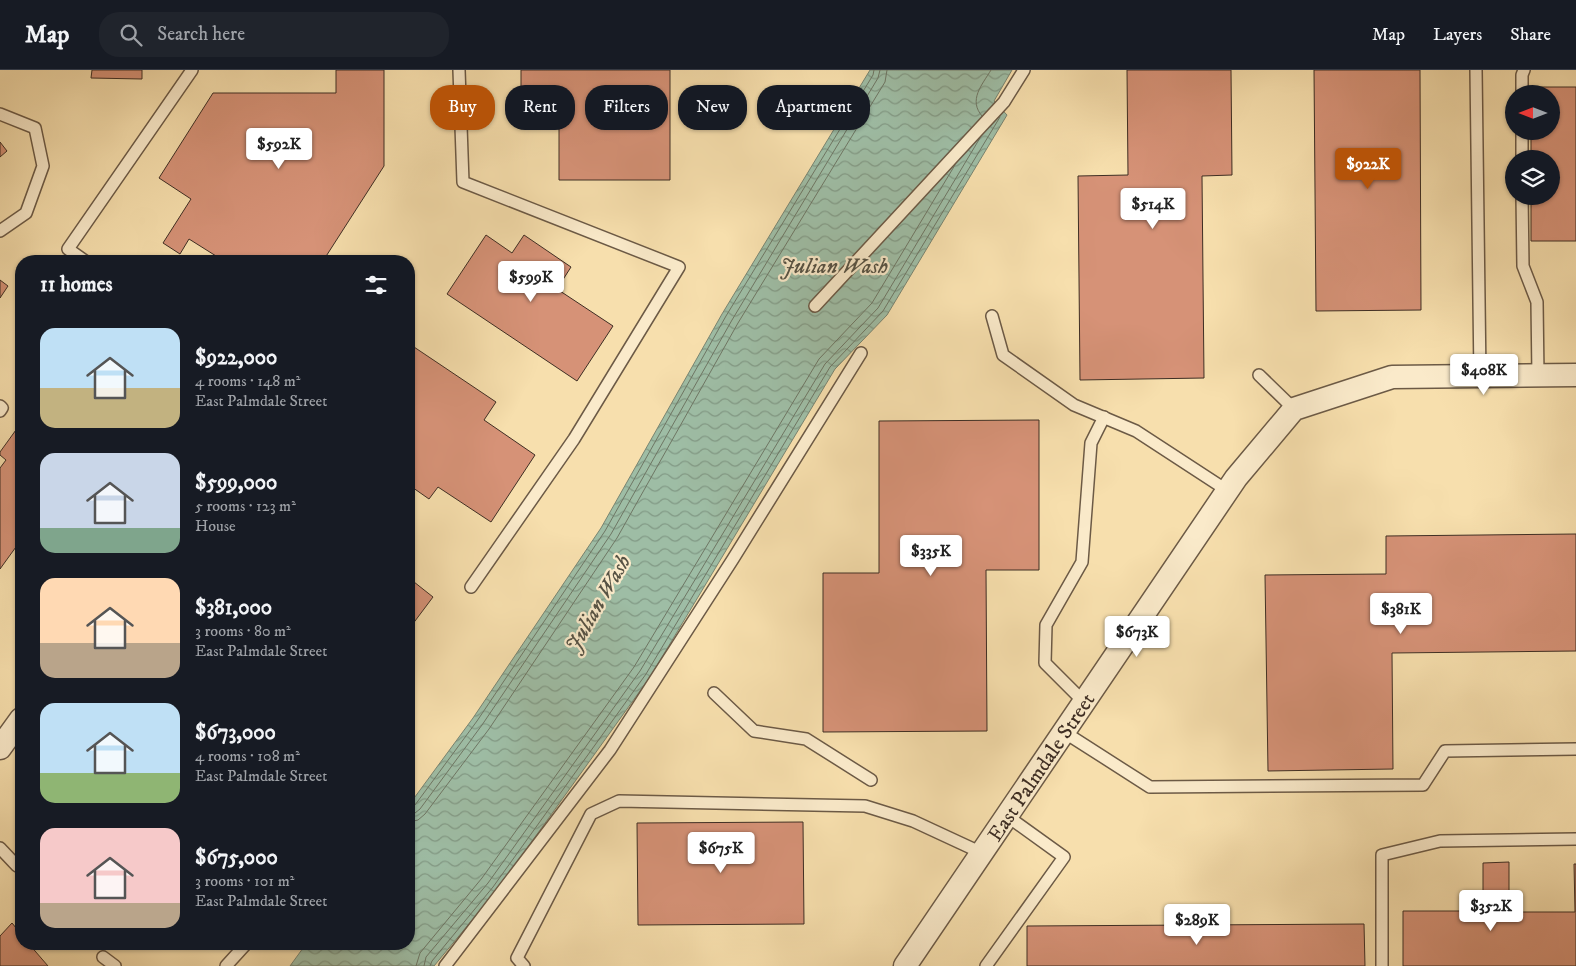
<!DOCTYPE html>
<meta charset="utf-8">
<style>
:root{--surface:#171b24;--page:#20242c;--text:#f1f3f6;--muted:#9ea1a6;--line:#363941;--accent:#b45309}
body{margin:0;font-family:"IM FELL DW Pica",serif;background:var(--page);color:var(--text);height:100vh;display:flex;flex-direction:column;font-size:19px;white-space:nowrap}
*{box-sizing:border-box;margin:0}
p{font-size:16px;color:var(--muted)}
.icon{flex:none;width:28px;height:28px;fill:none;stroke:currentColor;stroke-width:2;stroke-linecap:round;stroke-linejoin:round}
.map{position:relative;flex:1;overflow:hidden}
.sheet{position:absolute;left:15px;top:185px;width:400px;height:695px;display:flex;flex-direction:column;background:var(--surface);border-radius:20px;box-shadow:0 1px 4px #0004}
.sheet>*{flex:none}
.hud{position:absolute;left:430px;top:15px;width:475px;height:45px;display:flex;gap:10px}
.needle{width:32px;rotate:270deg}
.fabs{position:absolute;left:1505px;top:15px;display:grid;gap:10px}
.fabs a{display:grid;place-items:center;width:55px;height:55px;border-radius:50%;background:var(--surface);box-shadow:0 1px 4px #0004;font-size:25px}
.price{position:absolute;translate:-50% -42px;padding:0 11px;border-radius:5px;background:#fff;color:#222;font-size:16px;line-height:32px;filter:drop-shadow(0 1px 2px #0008)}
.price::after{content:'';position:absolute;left:50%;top:30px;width:15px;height:11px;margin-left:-8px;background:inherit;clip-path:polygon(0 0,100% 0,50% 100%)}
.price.on{background:var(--accent);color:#fff}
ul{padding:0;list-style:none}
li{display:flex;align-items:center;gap:15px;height:125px;padding:0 25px}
li span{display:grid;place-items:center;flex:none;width:140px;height:100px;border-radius:15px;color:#555}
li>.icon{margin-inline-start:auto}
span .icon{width:60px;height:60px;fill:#fffc;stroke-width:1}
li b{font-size:21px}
h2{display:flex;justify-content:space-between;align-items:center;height:60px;padding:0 25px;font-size:21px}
.chip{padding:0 18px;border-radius:20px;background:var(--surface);box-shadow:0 1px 4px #0004;font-size:18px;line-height:45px}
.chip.on{background:var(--accent);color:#fff}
header{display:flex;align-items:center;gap:30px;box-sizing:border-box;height:70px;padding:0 25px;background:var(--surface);border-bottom:1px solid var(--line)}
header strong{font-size:24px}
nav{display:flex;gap:28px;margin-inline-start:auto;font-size:18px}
.search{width:350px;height:45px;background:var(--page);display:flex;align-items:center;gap:12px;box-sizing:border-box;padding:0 18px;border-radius:20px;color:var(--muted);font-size:19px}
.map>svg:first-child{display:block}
.water{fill:url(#water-waves);stroke:#788471}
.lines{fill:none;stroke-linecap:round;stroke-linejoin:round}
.shore{stroke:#6e7664;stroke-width:1}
.building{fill:#d69277;stroke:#3e2e24}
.lane-casing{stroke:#6c5a46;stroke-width:14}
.street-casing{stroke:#6c5a46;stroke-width:25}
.lane{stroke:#faeaca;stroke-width:11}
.street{stroke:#faeaca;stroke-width:22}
.labels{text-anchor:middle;stroke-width:4.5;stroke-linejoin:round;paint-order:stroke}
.street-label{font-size:21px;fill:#3e2e24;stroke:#faeaca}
.water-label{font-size:22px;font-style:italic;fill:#565244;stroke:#faeaca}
</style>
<header>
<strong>Map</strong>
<div class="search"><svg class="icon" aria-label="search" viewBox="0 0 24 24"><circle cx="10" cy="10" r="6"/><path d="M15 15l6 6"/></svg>Search here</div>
<nav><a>Map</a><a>Layers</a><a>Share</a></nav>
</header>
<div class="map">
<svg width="1576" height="896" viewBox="0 0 1576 896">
<defs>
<pattern id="water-waves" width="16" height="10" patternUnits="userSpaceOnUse" patternTransform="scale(1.25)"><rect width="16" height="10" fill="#9ebda5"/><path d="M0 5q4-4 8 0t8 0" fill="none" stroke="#829a86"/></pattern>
</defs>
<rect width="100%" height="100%" fill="#f7dfad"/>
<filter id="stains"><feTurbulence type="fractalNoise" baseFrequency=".004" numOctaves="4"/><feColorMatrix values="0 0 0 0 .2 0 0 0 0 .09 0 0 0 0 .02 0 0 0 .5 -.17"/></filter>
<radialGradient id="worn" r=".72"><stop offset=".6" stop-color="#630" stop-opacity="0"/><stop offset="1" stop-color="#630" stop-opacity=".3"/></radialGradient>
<path class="water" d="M 870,0 L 1012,0 L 994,31 L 1007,45 L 887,245 L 835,299 L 650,607 L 497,820 L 434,896 L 290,896 L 306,874 L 409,874 L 409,735 L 473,648 L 601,458 L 722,244 Z"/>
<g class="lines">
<g class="shore">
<path d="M 982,46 C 968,30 982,15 991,0"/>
<path d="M 409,738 L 415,735 L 477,651 L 605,461 L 726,246 L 873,5 L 874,0"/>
<path d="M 409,744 L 415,743 L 420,739 L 482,655 L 611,464 L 732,250 L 878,8 L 880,0"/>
<path d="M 409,752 L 418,750 L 425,744 L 489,659 L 617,468 L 738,253 L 885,12 L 887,0"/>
<path d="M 416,896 L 420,883 L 482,808 L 634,597 L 819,289 L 872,233 L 955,95"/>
<path d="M 424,896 L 426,887 L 488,813 L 640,601 L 825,294 L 878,238 L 980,68"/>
<path d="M 430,896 L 432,891 L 493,817 L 646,604 L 830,297 L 883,241 L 1000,47"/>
</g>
</g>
<g class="building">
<path d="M 92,0 L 142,0 L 142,9 L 91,8 Z"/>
<path d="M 336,0 L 384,0 L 384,96 L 323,191 L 224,191 L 189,169 L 180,184 L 163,173 L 191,129 L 159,108 L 213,23 L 336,23 Z"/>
<path d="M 521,0 L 670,0 L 670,110 L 559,110 L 559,45 L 521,45 Z"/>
<path d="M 1127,0 L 1231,0 L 1232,105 L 1202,106 L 1204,308 L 1080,310 L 1078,106 L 1128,105 Z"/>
<path d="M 1314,0 L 1420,0 L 1421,240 L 1316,241 Z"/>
<path d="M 1531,17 L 1576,17 L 1576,171 L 1531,171 L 1531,126 L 1551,126 L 1551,89 L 1531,89 L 1531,61 L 1551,61 L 1551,24 L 1531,24 Z"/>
<path d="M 0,72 L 7,81 L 0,87 Z"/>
<path d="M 486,165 L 512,183 L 524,165 L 571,197 L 557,219 L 613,256 L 577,311 L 447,224 Z"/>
<path d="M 0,210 L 8,216 L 0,228 Z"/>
<path d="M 414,277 L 496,332 L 484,350 L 535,385 L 491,452 L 438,417 L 429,429 L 409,415 L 409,284 Z"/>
<path d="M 1039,350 L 1039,500 L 986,500 L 987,661 L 823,662 L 823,503 L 879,503 L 879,351 Z"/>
<path d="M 21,353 L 21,470 L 0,499 L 0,398 L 6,390 L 0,385 L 0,382 Z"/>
<path d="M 1576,464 L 1576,581 L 1392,583 L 1393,699 L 1268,701 L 1265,505 L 1386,504 L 1386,466 Z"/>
<path d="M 409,508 L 433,527 L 409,559 Z"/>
<path d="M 803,752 L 804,854 L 638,855 L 637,753 Z"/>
<path d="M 1509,792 L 1509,842 L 1575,842 L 1574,794 L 1576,794 L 1576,896 L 1403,896 L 1403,841 L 1483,841 L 1483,793 Z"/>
<path d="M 12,853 L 21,864 L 21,874 L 29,874 L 48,896 L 0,896 L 0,866 Z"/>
<path d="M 1364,854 L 1365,896 L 1027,896 L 1027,856 Z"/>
</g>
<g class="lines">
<g class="lane-casing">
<g id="lane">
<path d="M 459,0 L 463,112 L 679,197 L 574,369 L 471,517"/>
<path d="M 1476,0 L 1480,307"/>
<path d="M 1522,24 L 1522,5 L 1524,0"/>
<path d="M 0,44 L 35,58 L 43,96 L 26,143 L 0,161"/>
<path d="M 1522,61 L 1522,89"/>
<path d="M 1522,126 L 1523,196 L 1537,232 L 1538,306"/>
<path d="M 85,191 L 68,179 L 192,0"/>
<path d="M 815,236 L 1004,32 L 1024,0"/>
<path d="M 992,246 L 1003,285 L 1074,335 L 1136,361 L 1228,421"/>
<path d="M 1259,305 L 1294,339"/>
<path d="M 0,336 L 2,338 L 0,341"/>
<path d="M 714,623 L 754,661 L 806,669 L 871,710"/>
<path d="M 1084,632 L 1045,593 L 1046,555 L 1082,492 L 1091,373 L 1104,347"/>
<path d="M 1064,662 L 1150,717 L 1423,715 L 1445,681 L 1576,679"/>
<path d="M 0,778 L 17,796"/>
<path d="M 103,887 L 115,896"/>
<path d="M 226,896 L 246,874"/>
<path d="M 445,896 L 610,680 L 733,489 L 861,283"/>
<path d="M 524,896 L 517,888 L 591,744 L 619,731 L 865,736 L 913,751 L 982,783"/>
<path d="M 986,896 L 1064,787 L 1007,746"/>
<path d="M 1382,896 L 1382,785 L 1440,771 L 1576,769"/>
</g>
</g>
<g class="street-casing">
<g id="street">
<path d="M 0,678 L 21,649"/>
<path d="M 905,896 L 1236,408 L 1294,339 L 1392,307 L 1576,305"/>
</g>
</g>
<use href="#lane" class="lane"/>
<use href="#street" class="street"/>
</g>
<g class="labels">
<g class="street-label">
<text transform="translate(1041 697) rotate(-56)" y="7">East Palmdale Street</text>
</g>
<g class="water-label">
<text x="834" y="203">Julian Wash</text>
<text transform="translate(597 533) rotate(-60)" y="8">Julian Wash</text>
</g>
</g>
<rect width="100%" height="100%" filter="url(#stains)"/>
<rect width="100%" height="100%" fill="url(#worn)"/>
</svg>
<div class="fabs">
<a><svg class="needle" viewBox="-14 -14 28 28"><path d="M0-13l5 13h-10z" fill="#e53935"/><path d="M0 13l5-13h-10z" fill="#9ea1a6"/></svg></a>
<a><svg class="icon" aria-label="layers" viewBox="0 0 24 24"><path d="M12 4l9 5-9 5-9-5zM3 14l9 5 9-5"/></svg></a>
</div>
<b class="price" style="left:279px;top:100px">$592K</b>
<b class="price on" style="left:1368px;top:120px">$922K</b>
<b class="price" style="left:1153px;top:160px">$514K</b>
<b class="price" style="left:531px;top:233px">$599K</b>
<b class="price" style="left:1484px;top:326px">$408K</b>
<b class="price" style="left:931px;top:507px">$335K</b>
<b class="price" style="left:1401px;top:565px">$381K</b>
<b class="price" style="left:1137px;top:588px">$673K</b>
<b class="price" style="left:721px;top:804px">$675K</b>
<b class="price" style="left:1491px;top:862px">$352K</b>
<b class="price" style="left:1197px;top:876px">$289K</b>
<div class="hud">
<a class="chip on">Buy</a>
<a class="chip">Rent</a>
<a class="chip">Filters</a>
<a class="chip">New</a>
<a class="chip">Apartment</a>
</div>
<section class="sheet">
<h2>11 homes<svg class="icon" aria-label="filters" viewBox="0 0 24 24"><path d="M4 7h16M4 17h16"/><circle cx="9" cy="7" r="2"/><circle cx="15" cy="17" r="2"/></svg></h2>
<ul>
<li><span style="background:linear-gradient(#bfe0f5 60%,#c2b280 0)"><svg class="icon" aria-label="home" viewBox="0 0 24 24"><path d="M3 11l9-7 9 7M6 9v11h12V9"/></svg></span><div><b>$922,000</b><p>4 rooms · 148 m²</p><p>East Palmdale Street</p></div></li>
<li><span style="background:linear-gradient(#c9d6e8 75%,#7fa58c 0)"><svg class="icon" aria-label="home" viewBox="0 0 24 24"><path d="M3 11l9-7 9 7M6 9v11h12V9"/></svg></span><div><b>$599,000</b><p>5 rooms · 123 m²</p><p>House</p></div></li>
<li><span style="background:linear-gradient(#ffd9b3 65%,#b9a48a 0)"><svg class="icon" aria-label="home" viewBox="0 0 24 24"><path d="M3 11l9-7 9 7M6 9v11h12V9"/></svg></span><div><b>$381,000</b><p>3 rooms · 80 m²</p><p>East Palmdale Street</p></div></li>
<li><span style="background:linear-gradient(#bfe0f5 70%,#8fb573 0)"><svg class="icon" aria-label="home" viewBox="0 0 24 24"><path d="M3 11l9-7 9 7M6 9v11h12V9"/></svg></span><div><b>$673,000</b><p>4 rooms · 108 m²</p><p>East Palmdale Street</p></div></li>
<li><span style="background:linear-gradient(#f6c9c9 75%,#b9a48a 0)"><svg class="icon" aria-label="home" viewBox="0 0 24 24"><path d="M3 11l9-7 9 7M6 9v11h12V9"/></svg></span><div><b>$675,000</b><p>3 rooms · 101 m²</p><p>East Palmdale Street</p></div></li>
</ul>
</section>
</div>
